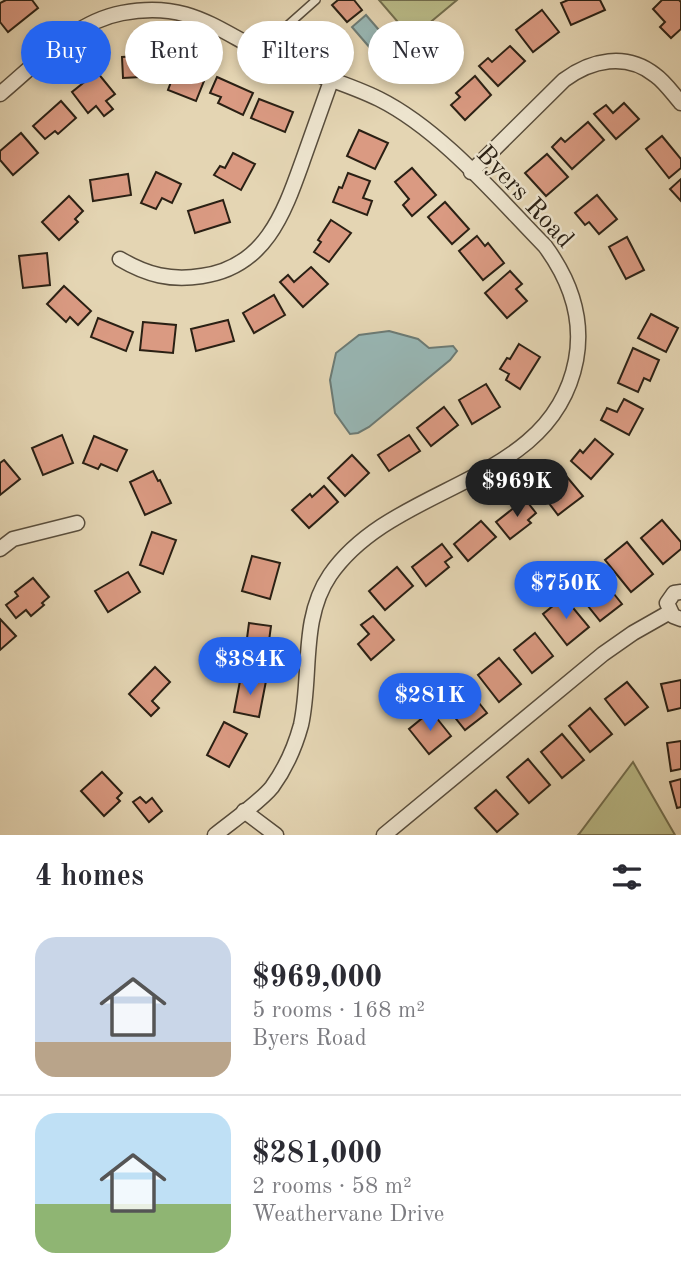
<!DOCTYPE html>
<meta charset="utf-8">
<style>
:root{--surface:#fff;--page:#f7f7f7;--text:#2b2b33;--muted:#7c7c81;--line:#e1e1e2;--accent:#2563eb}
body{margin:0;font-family:"Old Standard TT",serif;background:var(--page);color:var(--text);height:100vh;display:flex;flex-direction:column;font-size:26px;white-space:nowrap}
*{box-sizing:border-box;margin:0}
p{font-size:23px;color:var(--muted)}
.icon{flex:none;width:38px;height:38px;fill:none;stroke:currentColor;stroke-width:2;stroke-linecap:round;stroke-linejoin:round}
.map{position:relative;height:835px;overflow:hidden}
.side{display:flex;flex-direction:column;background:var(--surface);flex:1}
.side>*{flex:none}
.guide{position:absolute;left:21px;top:21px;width:640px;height:63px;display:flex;gap:14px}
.price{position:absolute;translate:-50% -60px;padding:0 16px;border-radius:24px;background:var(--accent);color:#fff;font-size:23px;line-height:46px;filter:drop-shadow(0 2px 4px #0008)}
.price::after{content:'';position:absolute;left:50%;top:42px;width:21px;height:16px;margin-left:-10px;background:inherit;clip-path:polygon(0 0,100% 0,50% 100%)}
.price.on{background:#222;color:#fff}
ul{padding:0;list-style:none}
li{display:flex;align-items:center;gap:21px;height:175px;padding:0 35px}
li+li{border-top:2px solid var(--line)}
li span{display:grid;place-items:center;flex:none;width:196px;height:140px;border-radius:21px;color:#555}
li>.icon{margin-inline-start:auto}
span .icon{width:84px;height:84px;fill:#fffc;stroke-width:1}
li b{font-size:30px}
h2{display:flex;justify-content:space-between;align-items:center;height:84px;padding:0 35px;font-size:30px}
.chip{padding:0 24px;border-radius:32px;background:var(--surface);box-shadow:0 4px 10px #0003;font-size:24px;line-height:63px}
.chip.on{background:var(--accent);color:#fff}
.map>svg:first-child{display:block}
.green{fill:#babc89;stroke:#726e4e;stroke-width:2}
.water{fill:#98b7b5;stroke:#6c7b75;stroke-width:2}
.building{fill:#da9a82;stroke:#2a2014;stroke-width:2}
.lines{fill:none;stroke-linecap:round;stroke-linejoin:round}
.service-casing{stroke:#584d3c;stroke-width:10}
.minor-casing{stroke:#584d3c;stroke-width:17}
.service{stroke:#ede4ce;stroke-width:7}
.minor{stroke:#ede4ce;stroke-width:14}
.labels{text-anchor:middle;stroke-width:5;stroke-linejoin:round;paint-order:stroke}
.street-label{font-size:26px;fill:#2a2014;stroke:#ede4ce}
</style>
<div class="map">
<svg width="681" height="835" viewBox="0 0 681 835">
<rect width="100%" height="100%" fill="#e4d5b3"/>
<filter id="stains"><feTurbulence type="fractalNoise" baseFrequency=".00286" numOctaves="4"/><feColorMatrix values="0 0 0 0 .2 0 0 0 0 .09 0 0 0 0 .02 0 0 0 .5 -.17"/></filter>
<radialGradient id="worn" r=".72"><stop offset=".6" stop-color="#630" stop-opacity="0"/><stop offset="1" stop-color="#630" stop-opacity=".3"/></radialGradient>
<g class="green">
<path d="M 379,0 L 457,0 L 415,35 L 409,35 Z"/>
<path d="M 633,762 L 675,835 L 578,835 L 579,834 Z"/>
</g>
<g class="water">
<path d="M 366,15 L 385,37 L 371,49 L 352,27 Z"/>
<path d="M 389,331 L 418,339 L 429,348 L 453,346 L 457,351 L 450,360 L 369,427 L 358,433 L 350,434 L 335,413 L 330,380 L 336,353 L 359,335 Z"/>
</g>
<g class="building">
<path d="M 6,0 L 32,0 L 38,8 L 8,32 L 0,22 L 0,3 Z"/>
<path d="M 338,0 L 354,0 L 362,10 L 347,22 L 332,5 Z"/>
<path d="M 568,0 L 600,0 L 605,10 L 571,25 L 561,3 Z"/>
<path d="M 662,0 L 679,0 L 681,2 L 681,29 L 671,38 L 660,27 L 665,22 L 653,9 Z"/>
<path d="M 542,10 L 559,32 L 533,52 L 516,30 Z"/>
<path d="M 510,46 L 525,61 L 498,86 L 479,66 L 488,58 L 492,62 Z"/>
<path d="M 159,55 L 160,76 L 123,78 L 122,57 Z"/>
<path d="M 179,61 L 192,66 L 189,75 L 204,81 L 196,101 L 168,90 Z"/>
<path d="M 97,72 L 115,94 L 106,101 L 113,109 L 104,116 L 96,106 L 88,113 L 72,92 Z"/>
<path d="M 475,76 L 491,95 L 465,120 L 451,105 L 460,97 L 456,93 Z"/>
<path d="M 217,77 L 253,93 L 243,115 L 218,103 L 221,97 L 210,93 Z"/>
<path d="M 259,99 L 293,112 L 285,132 L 251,118 Z"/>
<path d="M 61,101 L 76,118 L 58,134 L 55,131 L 45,139 L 33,126 Z"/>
<path d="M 624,103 L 639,119 L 616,139 L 594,114 L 606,105 L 613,113 Z"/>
<path d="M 588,122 L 604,140 L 572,169 L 552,147 L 561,138 L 565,142 Z"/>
<path d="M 359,130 L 388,143 L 375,169 L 347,156 Z"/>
<path d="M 21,133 L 38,153 L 13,175 L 0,160 L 0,151 Z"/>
<path d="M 662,136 L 681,159 L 681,168 L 669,178 L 646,149 Z"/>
<path d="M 233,153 L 255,164 L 241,190 L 214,175 L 220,166 L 225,168 Z"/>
<path d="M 547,154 L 568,177 L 546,196 L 525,173 Z"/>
<path d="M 412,168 L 436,195 L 412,216 L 403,205 L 409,199 L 395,182 Z"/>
<path d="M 156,172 L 181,184 L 172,203 L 162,198 L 156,209 L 141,203 Z"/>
<path d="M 348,173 L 370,181 L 363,198 L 372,201 L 367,215 L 333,202 L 339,187 L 342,188 Z"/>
<path d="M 128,174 L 131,195 L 93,201 L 90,180 Z"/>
<path d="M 681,179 L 681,201 L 670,189 Z"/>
<path d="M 597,195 L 617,219 L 599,234 L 589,222 L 585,225 L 575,213 Z"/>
<path d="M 69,196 L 83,211 L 75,219 L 78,222 L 59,240 L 42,222 Z"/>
<path d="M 223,200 L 230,222 L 195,233 L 188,211 Z"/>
<path d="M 445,202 L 469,229 L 452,244 L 428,217 Z"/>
<path d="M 331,220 L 351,233 L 329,262 L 314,252 L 321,242 L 318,240 Z"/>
<path d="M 477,236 L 485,246 L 488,243 L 504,263 L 483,280 L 459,251 Z"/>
<path d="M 627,237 L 644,270 L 626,279 L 609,247 Z"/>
<path d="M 47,253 L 50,285 L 23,288 L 19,256 Z"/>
<path d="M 311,267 L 328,284 L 303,307 L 280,282 L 288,275 L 294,282 Z"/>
<path d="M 510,271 L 522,284 L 516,289 L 527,301 L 507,318 L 485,293 Z"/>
<path d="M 64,286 L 91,311 L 78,325 L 70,317 L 66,322 L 47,304 Z"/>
<path d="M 274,295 L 285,315 L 254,333 L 243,313 Z"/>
<path d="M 651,314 L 678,328 L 666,352 L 638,338 Z"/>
<path d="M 98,318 L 133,332 L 126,351 L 91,337 Z"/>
<path d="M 228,320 L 234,341 L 196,351 L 191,329 Z"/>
<path d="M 143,322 L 176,325 L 173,353 L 140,350 Z"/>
<path d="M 519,344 L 540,357 L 520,389 L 506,380 L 509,374 L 500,369 L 507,358 L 510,359 Z"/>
<path d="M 633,348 L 659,360 L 650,381 L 644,378 L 638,392 L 618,383 Z"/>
<path d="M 486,384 L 500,407 L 472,424 L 459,400 Z"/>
<path d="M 624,399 L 643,409 L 629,435 L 601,420 L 607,408 L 617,412 Z"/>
<path d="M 444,407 L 458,425 L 431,446 L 417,428 Z"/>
<path d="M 62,435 L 73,463 L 43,475 L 32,448 Z"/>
<path d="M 409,435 L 420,451 L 389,471 L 378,455 Z"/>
<path d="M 94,436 L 127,450 L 117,471 L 101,464 L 98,469 L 83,463 Z"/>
<path d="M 595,439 L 613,454 L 591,479 L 571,461 L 580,450 L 583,453 Z"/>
<path d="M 352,455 L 369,473 L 345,496 L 328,478 Z"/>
<path d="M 4,460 L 20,479 L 0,495 L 0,463 Z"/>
<path d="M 153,471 L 158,481 L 160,480 L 171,503 L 145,515 L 130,482 Z"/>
<path d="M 567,477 L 583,496 L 558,515 L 538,489 L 549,480 L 554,486 Z"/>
<path d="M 324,486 L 338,502 L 309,528 L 292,510 L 310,494 L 312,497 Z"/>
<path d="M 525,499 L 536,513 L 528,520 L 531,523 L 510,539 L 496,522 Z"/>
<path d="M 662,520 L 681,542 L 681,549 L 663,564 L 641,538 Z"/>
<path d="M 481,521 L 496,537 L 468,561 L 454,544 Z"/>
<path d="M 152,532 L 176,540 L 163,574 L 140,565 Z"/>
<path d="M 627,542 L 653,574 L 631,592 L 605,560 Z"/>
<path d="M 442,544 L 452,557 L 445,562 L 449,567 L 426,586 L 412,567 Z"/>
<path d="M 252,556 L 280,563 L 270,599 L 242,591 Z"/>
<path d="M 397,567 L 413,586 L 385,610 L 369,591 Z"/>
<path d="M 128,572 L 140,592 L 108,612 L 95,591 Z"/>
<path d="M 598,574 L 622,604 L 600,621 L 576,591 Z"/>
<path d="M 33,578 L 49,597 L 42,603 L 44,605 L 31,616 L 26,610 L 16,618 L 6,605 L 18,596 L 15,592 Z"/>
<path d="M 564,597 L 589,627 L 567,645 L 543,614 Z"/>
<path d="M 373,616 L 394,640 L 371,660 L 358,644 L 369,634 L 361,625 Z"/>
<path d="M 0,619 L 16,636 L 0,650 Z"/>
<path d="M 249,623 L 271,626 L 266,663 L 244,661 Z"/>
<path d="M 535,633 L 553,656 L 532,673 L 514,650 Z"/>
<path d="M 499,658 L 521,684 L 499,702 L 478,675 Z"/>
<path d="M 155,667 L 170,682 L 152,701 L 159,708 L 151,716 L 129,694 Z"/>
<path d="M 241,676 L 266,681 L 259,717 L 234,712 Z"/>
<path d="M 681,680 L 681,708 L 668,711 L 661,684 Z"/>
<path d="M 627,682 L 648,707 L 625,725 L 605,699 Z"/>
<path d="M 463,683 L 487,713 L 465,730 L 441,700 Z"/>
<path d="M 590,708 L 612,734 L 590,752 L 569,726 Z"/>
<path d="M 431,711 L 451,736 L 429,754 L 409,729 Z"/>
<path d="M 224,722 L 247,734 L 229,767 L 207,755 Z"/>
<path d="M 562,734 L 584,760 L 562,778 L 541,752 Z"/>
<path d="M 681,741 L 681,769 L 671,771 L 667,743 Z"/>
<path d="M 528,759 L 550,785 L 529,803 L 507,777 Z"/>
<path d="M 102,772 L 122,793 L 117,798 L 120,801 L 104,816 L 81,791 Z"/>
<path d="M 681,779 L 681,807 L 677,808 L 670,782 Z"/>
<path d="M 496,790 L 518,814 L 497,832 L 475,808 Z"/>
<path d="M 140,797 L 146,803 L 152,798 L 162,811 L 149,822 L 133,802 Z"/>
</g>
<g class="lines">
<g class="service-casing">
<path id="service" d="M 265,52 L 280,32 L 316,0"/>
</g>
<g class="minor-casing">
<g id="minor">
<path d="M 0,94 C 36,64 74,22 122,13 C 189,0 216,30 271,56 C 306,73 345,82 379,99 C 441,130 497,197 545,246 C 570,280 584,317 576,360 C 552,486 395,481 330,575 C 300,619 312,676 301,725 C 295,747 285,769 272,787 C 260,802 231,822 215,835"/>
<path d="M 471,172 L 564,80 C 591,60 626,52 655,75 C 665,82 673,94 681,103"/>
<path d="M 120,259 C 147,275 171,281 202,276 C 267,267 285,210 304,157 C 313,132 322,106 331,81"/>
<path d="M 0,549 L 13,539 L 77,523"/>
<path d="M 681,592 L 674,593 L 667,603 L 673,616 L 681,619"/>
<path d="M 244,811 L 276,835"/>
<path d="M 384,835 L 603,654 L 633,633 L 670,612"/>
</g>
</g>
<use href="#service" class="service"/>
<use href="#minor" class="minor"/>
</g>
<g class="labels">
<g class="street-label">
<text transform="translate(526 196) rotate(47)" y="9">Byers Road</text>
</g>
</g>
<rect width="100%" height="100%" filter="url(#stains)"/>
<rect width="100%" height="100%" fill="url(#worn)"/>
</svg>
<b class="price on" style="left:517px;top:519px">$969K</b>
<b class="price" style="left:566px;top:621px">$750K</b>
<b class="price" style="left:250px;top:697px">$384K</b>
<b class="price" style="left:430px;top:733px">$281K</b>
<div class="guide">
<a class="chip on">Buy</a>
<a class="chip">Rent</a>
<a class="chip">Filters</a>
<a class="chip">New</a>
</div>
</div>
<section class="side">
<h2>4 homes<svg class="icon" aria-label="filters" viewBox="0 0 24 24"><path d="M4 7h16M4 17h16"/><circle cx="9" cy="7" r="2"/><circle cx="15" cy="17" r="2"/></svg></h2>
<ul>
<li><span style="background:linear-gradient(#c9d6e8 75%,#b9a48a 0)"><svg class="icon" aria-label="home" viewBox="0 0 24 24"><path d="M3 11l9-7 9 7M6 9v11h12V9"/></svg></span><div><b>$969,000</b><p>5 rooms · 168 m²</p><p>Byers Road</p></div></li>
<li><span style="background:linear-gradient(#bfe0f5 65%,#8fb573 0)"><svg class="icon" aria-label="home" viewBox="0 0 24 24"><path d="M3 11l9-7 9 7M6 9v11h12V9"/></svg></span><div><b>$281,000</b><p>2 rooms · 58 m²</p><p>Weathervane Drive</p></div></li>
</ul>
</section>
